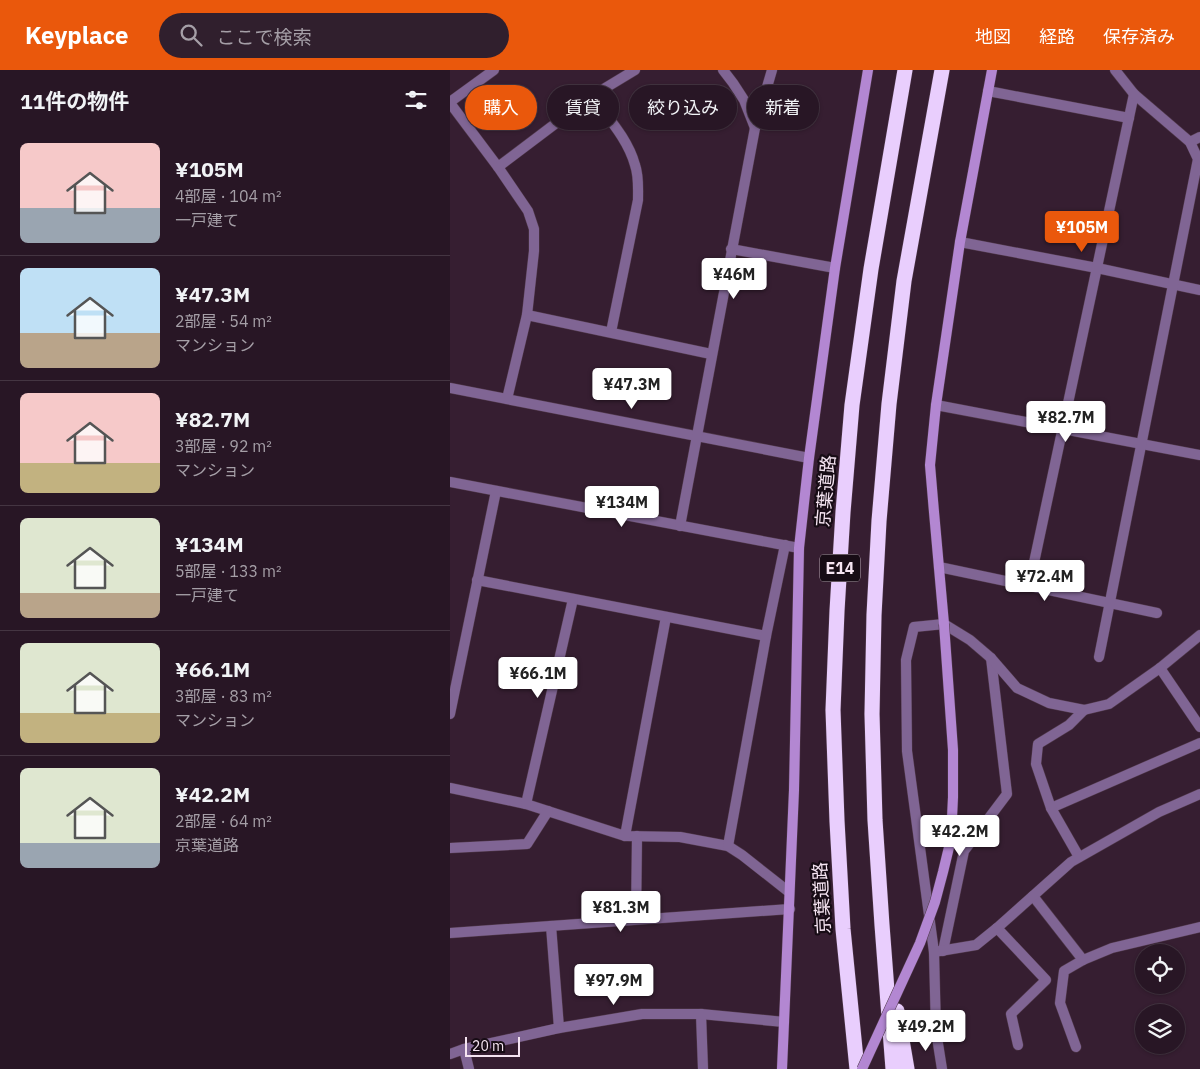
<!DOCTYPE html>
<html lang="ja">
<meta charset="utf-8">
<style>
:root{--surface:#281625;--page:#301f2d;--text:#f1f3f6;--muted:#a59fa7;--line:#443542;--accent:#ea580c}
body{margin:0;font-family:"IBM Plex Sans","Noto Sans JP",sans-serif;background:var(--page);color:var(--text);height:100vh;display:flex;flex-direction:column;font-size:19px;white-space:nowrap}
*{box-sizing:border-box;margin:0}
p{font-size:16px;color:var(--muted)}
.icon{flex:none;width:28px;height:28px;fill:none;stroke:currentColor;stroke-width:2;stroke-linecap:round;stroke-linejoin:round}
.map{position:relative;flex:1;overflow:hidden}
.details{display:flex;flex-direction:column;background:var(--surface);width:450px}
.details>*{flex:none}
.top-card{position:absolute;left:15px;top:15px;width:475px;height:45px;display:flex;gap:10px}
.controls{position:absolute;left:685px;top:874px;display:grid;gap:10px}
.controls a{display:grid;place-items:center;width:50px;height:50px;border-radius:50%;background:var(--surface);box-shadow:0 1px 4px #0004,0 0 0 1px var(--line);font-size:25px}
.scale{position:absolute;left:15px;bottom:12px;width:55px;box-sizing:border-box;padding-left:5px;border:2px solid #f5e4f1;border-top:0;font-size:14px;line-height:18px;white-space:nowrap;color:#f5e4f1;-webkit-text-stroke:4px #170c15;paint-order:stroke}
.price{position:absolute;translate:-50% -42px;padding:0 11px;border-radius:5px;background:#fff;color:#222;font-size:16px;line-height:32px;filter:drop-shadow(0 1px 2px #0008)}
.price::after{content:'';position:absolute;left:50%;top:30px;width:15px;height:11px;margin-left:-8px;background:inherit;clip-path:polygon(0 0,100% 0,50% 100%)}
.price.on{background:var(--accent);color:#fff}
ul{padding:0;list-style:none}
li{display:flex;align-items:center;gap:15px;height:125px;padding:0 20px}
li+li{border-top:1px solid var(--line)}
li span{display:grid;place-items:center;flex:none;width:140px;height:100px;border-radius:8px;color:#555}
li>.icon{margin-inline-start:auto}
span .icon{width:60px;height:60px;fill:#fffc;stroke-width:1}
li b{font-size:21px}
h2{display:flex;justify-content:space-between;align-items:center;height:60px;padding:0 20px;font-size:21px}
.pill{padding:0 18px;border-radius:22px;background:var(--surface);box-shadow:0 1px 4px #0004,0 0 0 1px var(--line);font-size:18px;line-height:45px}
.pill.on{background:var(--accent);color:#fff}
header{display:flex;align-items:center;gap:30px;box-sizing:border-box;height:70px;padding:0 25px;background:var(--accent);color:#fff}
header strong{font-size:24px}
nav{display:flex;gap:28px;margin-inline-start:auto;font-size:18px}
.search{width:350px;height:45px;background:var(--page);display:flex;align-items:center;gap:12px;box-sizing:border-box;padding:0 18px;border-radius:28px;color:var(--muted);font-size:19px}
main{display:flex;flex:1;min-height:0}
.map>svg:first-child{display:block}
.lines{fill:none;stroke-linecap:round;stroke-linejoin:round}
.lane-casing{stroke:#513a4c;stroke-width:11}
.street-casing{stroke:#513a4c;stroke-width:11}
.secondary-casing{stroke:#513a4c;stroke-width:11}
.highway-casing{stroke:#513a4c;stroke-width:16}
.lane{stroke:#806594;stroke-width:10}
.street{stroke:#806594;stroke-width:10}
.secondary{stroke:#b387d2;stroke-width:10}
.highway{stroke:#e9cefd;stroke-width:15}
.secondary-bridge-casing{stroke:#513a4c;stroke-width:11;stroke-linecap:butt}
.secondary-bridge{stroke:#b387d2;stroke-width:10}
.labels{text-anchor:middle;stroke-width:4.5;stroke-linejoin:round;paint-order:stroke}
.shield{fill:#170c15;stroke:#b2a3af;stroke-width:1}
.shield-label{font-size:16px;font-weight:bold;fill:#f5e4f1}
.street-label{font-size:18px;fill:#f5e4f1;stroke:#170c15}
</style>
<header>
<strong>Keyplace</strong>
<div class="search"><svg class="icon" aria-label="search" viewBox="0 0 24 24"><circle cx="10" cy="10" r="6"/><path d="M15 15l6 6"/></svg>ここで検索</div>
<nav><a>地図</a><a>経路</a><a>保存済み</a></nav>
</header>
<main>
<section class="details">
<h2>11件の物件<svg class="icon" aria-label="filters" viewBox="0 0 24 24"><path d="M4 7h16M4 17h16"/><circle cx="9" cy="7" r="2"/><circle cx="15" cy="17" r="2"/></svg></h2>
<ul>
<li><span style="background:linear-gradient(#f6c9c9 65%,#9aa5b1 0)"><svg class="icon" aria-label="home" viewBox="0 0 24 24"><path d="M3 11l9-7 9 7M6 9v11h12V9"/></svg></span><div><b>¥105M</b><p>4部屋 · 104 m²</p><p>一戸建て</p></div></li>
<li><span style="background:linear-gradient(#bfe0f5 65%,#b9a48a 0)"><svg class="icon" aria-label="home" viewBox="0 0 24 24"><path d="M3 11l9-7 9 7M6 9v11h12V9"/></svg></span><div><b>¥47.3M</b><p>2部屋 · 54 m²</p><p>マンション</p></div></li>
<li><span style="background:linear-gradient(#f6c9c9 70%,#c2b280 0)"><svg class="icon" aria-label="home" viewBox="0 0 24 24"><path d="M3 11l9-7 9 7M6 9v11h12V9"/></svg></span><div><b>¥82.7M</b><p>3部屋 · 92 m²</p><p>マンション</p></div></li>
<li><span style="background:linear-gradient(#dfe7d0 75%,#b9a48a 0)"><svg class="icon" aria-label="home" viewBox="0 0 24 24"><path d="M3 11l9-7 9 7M6 9v11h12V9"/></svg></span><div><b>¥134M</b><p>5部屋 · 133 m²</p><p>一戸建て</p></div></li>
<li><span style="background:linear-gradient(#dfe7d0 70%,#c2b280 0)"><svg class="icon" aria-label="home" viewBox="0 0 24 24"><path d="M3 11l9-7 9 7M6 9v11h12V9"/></svg></span><div><b>¥66.1M</b><p>3部屋 · 83 m²</p><p>マンション</p></div></li>
<li><span style="background:linear-gradient(#dfe7d0 75%,#9aa5b1 0)"><svg class="icon" aria-label="home" viewBox="0 0 24 24"><path d="M3 11l9-7 9 7M6 9v11h12V9"/></svg></span><div><b>¥42.2M</b><p>2部屋 · 64 m²</p><p>京葉道路</p></div></li>
</ul>
</section>
<div class="map">
<svg width="750" height="999" viewBox="0 0 750 999">
<rect width="100%" height="100%" fill="#361e31"/>
<g class="lines">
<g class="lane-casing">
<g id="lane">
<path d="M 538,21 L 679,48"/>
<path d="M 710,598 L 750,657"/>
<path d="M 601,738 L 750,673"/>
<path d="M 629,787 L 601,738 L 586,694 L 588,674 L 619,655 L 634,640"/>
<path d="M 583,826 L 633,890"/>
<path d="M 547,858 L 596,910 L 561,944 L 568,975"/>
<path d="M 493,881 L 514,781 L 557,724 L 541,588"/>
<path d="M 251,944 L 253,999"/>
<path d="M 626,977 L 610,933 L 614,901 L 633,890 L 662,878 L 750,857"/>
<path d="M 14,979 L 19,999"/>
</g>
</g>
<g class="street-casing">
<g id="street">
<path d="M 273,0 L 283,13 L 294,30 L 305,58"/>
<path d="M 142,26 C 158,48 178,69 185,95 C 189,106 188,118 188,130 L 161,262"/>
<path d="M 0,32 L 44,0"/>
<path d="M 0,33 L 48,97 L 78,141 L 84,159 L 84,181 L 77,245 L 57,329"/>
<path d="M 740,72 L 750,67"/>
<path d="M 48,97 L 142,26 L 185,0"/>
<path d="M 510,172 L 647,198 L 750,220"/>
<path d="M 281,179 L 385,198"/>
<path d="M 77,245 L 261,284"/>
<path d="M 0,318 L 359,388"/>
<path d="M 486,335 L 750,385"/>
<path d="M 0,412 L 349,478"/>
<path d="M 230,456 L 305,58 L 322,0"/>
<path d="M 489,497 L 707,543"/>
<path d="M 27,510 L 316,566"/>
<path d="M 579,516 L 684,24"/>
<path d="M 649,587 L 748,89 L 740,72 L 684,24 L 665,0"/>
<path d="M 0,644 L 46,421"/>
<path d="M 0,718 L 76,734 L 175,766 L 230,767 L 278,776 L 292,785 L 339,822"/>
<path d="M 76,734 L 123,529"/>
<path d="M 175,766 L 216,547"/>
<path d="M 278,776 L 316,566 L 335,475"/>
<path d="M 0,778 L 77,774 L 98,741"/>
<path d="M 186,849 L 187,766"/>
<path d="M 101,856 L 109,958"/>
<path d="M 0,863 L 340,839"/>
<path d="M 484,882 L 526,875 L 547,858 L 621,792 L 709,742 L 750,724"/>
<path d="M 0,984 L 14,979 L 109,958 L 192,944 L 251,944 L 334,952"/>
<path d="M 492,999 L 486,961 L 484,882 L 457,681 L 456,590 L 464,557 L 494,554 L 520,570 L 541,588 L 567,618 L 599,633 L 634,640 L 659,634 L 710,598 L 750,565"/>
</g>
</g>
<g class="secondary-casing">
<g id="secondary">
<path d="M 494,554 L 484,442 L 480,395 L 486,335 L 510,172 L 542,0"/>
<path d="M 332,999 L 344,720 L 349,478 L 359,388 L 385,198 L 418,0"/>
</g>
</g>
<g class="highway-casing">
<g id="highway">
<path d="M 447,941 L 457,999"/>
<path d="M 407,999 L 393,859 L 387,751 L 383,640 L 387,541 L 393,442 L 402,335 L 421,199 L 455,0"/>
<path d="M 443,999 L 432,855 L 425,750 L 422,644 L 424,545 L 429,451 L 439,334 L 454,211 L 492,0"/>
</g>
</g>
<use href="#lane" class="lane"/>
<use href="#street" class="street"/>
<use href="#secondary" class="secondary"/>
<use href="#highway" class="highway"/>
<g class="secondary-bridge-casing">
<path id="secondary-bridge" d="M 412,999 L 470,873 L 485,832 L 493,802 L 501,769 L 503,727 L 503,680 L 494,554"/>
</g>
<use href="#secondary-bridge" class="secondary-bridge"/>
</g>
<g class="labels">
<rect class="shield" x="370" y="484.5" width="40" height="27" rx="4"/>
<g class="shield-label">
<text x="390" y="504">E14</text>
</g>
<g class="street-label">
<text transform="translate(376 421) rotate(-85)" y="6">京葉道路</text>
<text transform="translate(372 828) rotate(-93)" y="6">京葉道路</text>
</g>
</g>
</svg>
<div class="controls">
<a><svg class="icon" aria-label="locate" viewBox="0 0 24 24"><circle cx="12" cy="12" r="6"/><path d="M12 2v4M12 18v4M2 12h4M18 12h4"/></svg></a>
<a><svg class="icon" aria-label="layers" viewBox="0 0 24 24"><path d="M12 4l9 5-9 5-9-5zM3 14l9 5 9-5"/></svg></a>
</div>
<div class="scale">20 m</div>
<b class="price on" style="left:632px;top:183px">¥105M</b>
<b class="price" style="left:284px;top:230px">¥46M</b>
<b class="price" style="left:182px;top:340px">¥47.3M</b>
<b class="price" style="left:616px;top:373px">¥82.7M</b>
<b class="price" style="left:172px;top:458px">¥134M</b>
<b class="price" style="left:595px;top:532px">¥72.4M</b>
<b class="price" style="left:88px;top:629px">¥66.1M</b>
<b class="price" style="left:510px;top:787px">¥42.2M</b>
<b class="price" style="left:171px;top:863px">¥81.3M</b>
<b class="price" style="left:164px;top:936px">¥97.9M</b>
<b class="price" style="left:476px;top:982px">¥49.2M</b>
<div class="top-card">
<a class="pill on">購入</a>
<a class="pill">賃貸</a>
<a class="pill">絞り込み</a>
<a class="pill">新着</a>
</div>
</div>
</main>
